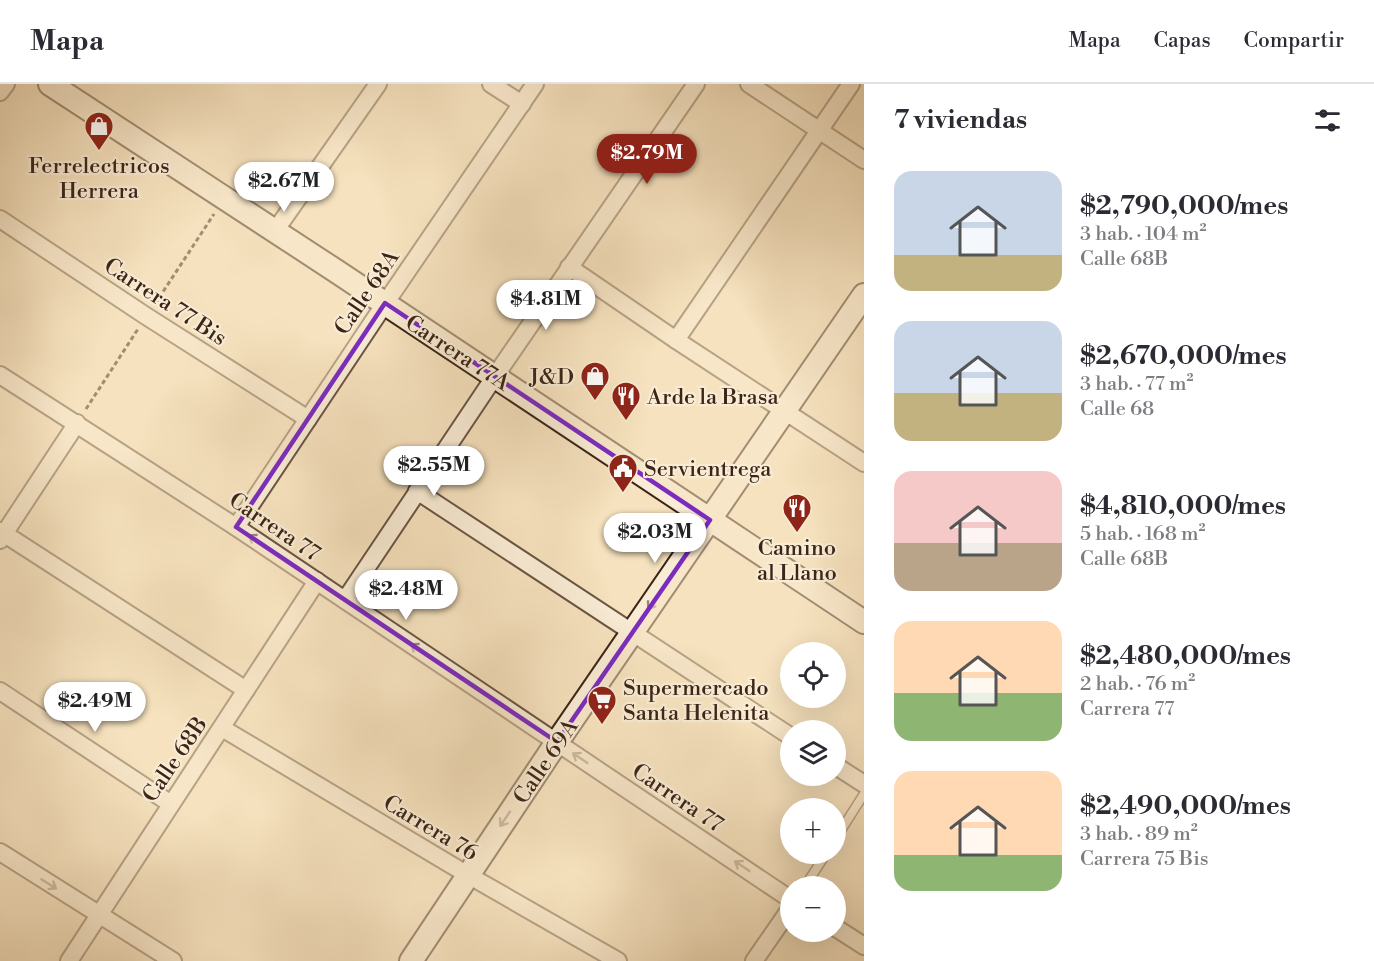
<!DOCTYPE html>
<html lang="es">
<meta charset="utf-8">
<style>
:root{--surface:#fff;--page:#f7f7f7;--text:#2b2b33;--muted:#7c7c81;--line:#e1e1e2;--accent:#8f2418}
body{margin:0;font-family:"Libre Bodoni",serif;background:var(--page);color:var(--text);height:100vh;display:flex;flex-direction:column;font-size:22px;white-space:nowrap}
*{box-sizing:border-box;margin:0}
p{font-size:20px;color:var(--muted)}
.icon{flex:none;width:33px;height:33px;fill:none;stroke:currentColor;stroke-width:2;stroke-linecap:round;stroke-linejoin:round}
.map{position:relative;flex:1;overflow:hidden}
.sheet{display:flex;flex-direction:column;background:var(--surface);width:510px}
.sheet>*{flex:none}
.controls{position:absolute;left:780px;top:558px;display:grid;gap:12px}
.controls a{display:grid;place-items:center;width:66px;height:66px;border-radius:50%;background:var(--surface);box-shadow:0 6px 24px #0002;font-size:30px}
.price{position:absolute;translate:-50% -51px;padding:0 14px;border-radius:21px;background:#fff;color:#222;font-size:20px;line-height:39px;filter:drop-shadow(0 2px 3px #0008)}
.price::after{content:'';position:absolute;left:50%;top:36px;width:18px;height:14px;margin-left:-9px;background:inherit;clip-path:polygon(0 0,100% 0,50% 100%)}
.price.selected{background:var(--accent);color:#fff}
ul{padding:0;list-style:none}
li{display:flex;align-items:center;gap:18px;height:150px;padding:0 30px}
li span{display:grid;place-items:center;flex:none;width:168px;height:120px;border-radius:18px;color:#555}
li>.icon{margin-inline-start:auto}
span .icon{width:72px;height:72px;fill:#fffc;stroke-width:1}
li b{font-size:26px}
h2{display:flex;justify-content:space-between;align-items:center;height:72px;padding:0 30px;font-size:26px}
header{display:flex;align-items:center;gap:36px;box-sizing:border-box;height:84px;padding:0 30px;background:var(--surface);border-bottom:2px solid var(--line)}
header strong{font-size:28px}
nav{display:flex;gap:33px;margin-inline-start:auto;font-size:21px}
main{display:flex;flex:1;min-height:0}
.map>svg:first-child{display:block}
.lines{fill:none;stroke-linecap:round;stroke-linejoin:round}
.lane-casing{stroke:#6a5442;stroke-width:11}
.street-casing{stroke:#6a5442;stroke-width:20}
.secondary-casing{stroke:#3c2518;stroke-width:26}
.path{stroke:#3c2518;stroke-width:3;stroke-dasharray:4.5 3;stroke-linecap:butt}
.lane{stroke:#f9ecd5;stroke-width:8}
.street{stroke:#f9ecd5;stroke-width:16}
.secondary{stroke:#f9ecd5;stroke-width:22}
.oneway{stroke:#9a8876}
.marked{fill:none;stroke:#7b2cbf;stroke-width:4.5;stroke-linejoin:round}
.labels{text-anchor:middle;stroke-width:4.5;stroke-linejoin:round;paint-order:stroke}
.poi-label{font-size:22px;fill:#3c2518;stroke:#f9ecd5;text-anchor:start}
.street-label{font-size:22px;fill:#3c2518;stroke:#f9ecd5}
</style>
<header>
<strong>Mapa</strong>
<nav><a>Mapa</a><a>Capas</a><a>Compartir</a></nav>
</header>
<main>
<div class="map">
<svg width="864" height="877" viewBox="0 0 864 877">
<rect width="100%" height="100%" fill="#f6e2be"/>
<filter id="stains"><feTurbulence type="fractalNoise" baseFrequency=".00333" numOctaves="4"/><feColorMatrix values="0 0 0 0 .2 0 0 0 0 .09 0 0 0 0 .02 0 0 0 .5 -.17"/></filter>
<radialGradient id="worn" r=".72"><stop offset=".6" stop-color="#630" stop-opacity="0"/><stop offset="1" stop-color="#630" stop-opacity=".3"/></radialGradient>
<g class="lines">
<g class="lane-casing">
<g id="lane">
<path d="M 836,754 L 864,710"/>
<path d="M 805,802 L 826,770"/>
</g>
</g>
<g class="street-casing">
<g id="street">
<path d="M 491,0 L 522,20"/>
<path d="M 749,0 L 864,76"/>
<path d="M 0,8 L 6,0"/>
<path d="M 0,135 L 146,232 L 308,335"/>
<path d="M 275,147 L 378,0"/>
<path d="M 569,183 L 676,256 L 864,379"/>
<path d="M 676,256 L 851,0"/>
<path d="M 0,291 L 236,443 L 790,815"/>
<path d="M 417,407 L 790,652"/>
<path d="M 236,443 L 380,227 L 535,0"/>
<path d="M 0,447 L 246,606"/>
<path d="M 0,456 L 77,339"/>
<path d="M 345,516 L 491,298 L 696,0"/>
<path d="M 0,607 L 171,720"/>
<path d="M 222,644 L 468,791 L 618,877"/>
<path d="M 836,682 L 864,700"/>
<path d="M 0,768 L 173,877"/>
<path d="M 836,844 L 864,862"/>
<path d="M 69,877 L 317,497"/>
<path d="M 754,877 L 790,825"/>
</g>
</g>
<g class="secondary-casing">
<g id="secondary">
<path d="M 50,0 L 333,185 L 864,538"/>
<path d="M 411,877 L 557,658 L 864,211"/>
</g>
</g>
<g class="path">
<path d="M 155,220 L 214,130"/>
<path d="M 86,325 L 138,245"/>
</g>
<use href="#lane" class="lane"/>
<use href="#street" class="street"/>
<use href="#secondary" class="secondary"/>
</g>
<defs><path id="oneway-shaft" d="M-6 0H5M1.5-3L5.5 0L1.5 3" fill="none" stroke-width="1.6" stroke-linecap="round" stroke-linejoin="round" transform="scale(1.5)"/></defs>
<g class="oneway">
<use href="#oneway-shaft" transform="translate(256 456) rotate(-146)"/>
<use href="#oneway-shaft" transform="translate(653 518) rotate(125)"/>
<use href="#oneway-shaft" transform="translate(418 565) rotate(-146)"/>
<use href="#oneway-shaft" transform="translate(580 674) rotate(-146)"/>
<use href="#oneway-shaft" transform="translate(505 735) rotate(124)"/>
<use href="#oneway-shaft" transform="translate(742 782) rotate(-146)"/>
<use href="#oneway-shaft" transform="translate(49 800) rotate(32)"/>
</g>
<path d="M0 0H864V877H0ZM 385,219 L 710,436 L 557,658 L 236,443 Z" fill="#f6e2be" fill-opacity=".55" fill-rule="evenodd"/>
<path class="marked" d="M 385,219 L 710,436 L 557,658 L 236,443 Z"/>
<defs>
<g id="shop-pin" transform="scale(1.5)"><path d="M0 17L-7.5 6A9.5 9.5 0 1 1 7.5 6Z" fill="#8f2418" stroke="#f9ecd5"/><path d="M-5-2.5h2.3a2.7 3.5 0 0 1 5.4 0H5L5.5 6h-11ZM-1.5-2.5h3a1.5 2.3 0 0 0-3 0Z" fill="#fff"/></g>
<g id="restaurant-pin" transform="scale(1.5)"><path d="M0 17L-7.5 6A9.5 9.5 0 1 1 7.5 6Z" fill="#8f2418" stroke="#f9ecd5"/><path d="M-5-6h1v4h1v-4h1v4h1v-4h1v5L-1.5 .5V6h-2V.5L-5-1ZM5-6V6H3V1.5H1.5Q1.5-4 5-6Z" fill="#fff"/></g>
<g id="civic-pin" transform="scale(1.5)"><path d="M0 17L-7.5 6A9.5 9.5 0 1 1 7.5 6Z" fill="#8f2418" stroke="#f9ecd5"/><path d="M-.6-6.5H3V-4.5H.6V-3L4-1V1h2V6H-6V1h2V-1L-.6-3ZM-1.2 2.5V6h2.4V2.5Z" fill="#fff"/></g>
<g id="supermarket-pin" transform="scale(1.5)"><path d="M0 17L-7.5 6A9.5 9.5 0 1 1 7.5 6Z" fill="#8f2418" stroke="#f9ecd5"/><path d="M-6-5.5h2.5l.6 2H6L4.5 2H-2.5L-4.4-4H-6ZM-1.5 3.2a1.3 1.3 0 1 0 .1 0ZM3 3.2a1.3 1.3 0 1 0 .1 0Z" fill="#fff"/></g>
</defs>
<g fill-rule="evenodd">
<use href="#shop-pin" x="99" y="42"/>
<use href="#shop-pin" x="595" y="292"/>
<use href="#restaurant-pin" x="626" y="312"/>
<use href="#civic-pin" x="623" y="384"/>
<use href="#restaurant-pin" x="797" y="424"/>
<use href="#supermarket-pin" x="602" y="616"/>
</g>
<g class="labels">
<g class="poi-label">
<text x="99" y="89" text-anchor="middle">Ferrelectricos<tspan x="99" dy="25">Herrera</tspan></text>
<text x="574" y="300" text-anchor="end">J&amp;D</text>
<text x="647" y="320">Arde la Brasa</text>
<text x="644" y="392">Servientrega</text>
<text x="797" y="471" text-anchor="middle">Camino<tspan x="797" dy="25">al Llano</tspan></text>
<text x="623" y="611">Supermercado<tspan x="623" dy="25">Santa Helenita</tspan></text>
</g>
<g class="street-label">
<text transform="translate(366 208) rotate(-56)" y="8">Calle 68A</text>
<text transform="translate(166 217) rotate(33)" y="8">Carrera 77 Bis</text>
<text transform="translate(458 268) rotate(33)" y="8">Carrera 77A</text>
<text transform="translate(275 442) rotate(34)" y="8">Carrera 77</text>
<text transform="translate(174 675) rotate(-56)" y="8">Calle 68B</text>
<text transform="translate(545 677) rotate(-56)" y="8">Calle 69A</text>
<text transform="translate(678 713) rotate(34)" y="8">Carrera 77</text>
<text transform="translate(431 743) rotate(31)" y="8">Carrera 76</text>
</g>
</g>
<rect width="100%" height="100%" filter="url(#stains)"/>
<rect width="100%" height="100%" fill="url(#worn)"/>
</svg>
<div class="controls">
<a><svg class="icon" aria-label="locate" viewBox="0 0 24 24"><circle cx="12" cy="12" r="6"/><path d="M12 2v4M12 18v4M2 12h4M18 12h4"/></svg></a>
<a><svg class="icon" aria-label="layers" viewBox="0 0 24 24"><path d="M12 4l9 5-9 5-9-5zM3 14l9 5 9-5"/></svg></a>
<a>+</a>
<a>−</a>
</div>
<b class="price selected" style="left:647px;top:101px">$2.79M</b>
<b class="price" style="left:284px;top:129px">$2.67M</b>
<b class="price" style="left:546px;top:247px">$4.81M</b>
<b class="price" style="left:434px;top:413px">$2.55M</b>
<b class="price" style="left:655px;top:480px">$2.03M</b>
<b class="price" style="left:406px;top:537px">$2.48M</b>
<b class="price" style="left:95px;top:649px">$2.49M</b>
</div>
<section class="sheet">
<h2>7 viviendas<svg class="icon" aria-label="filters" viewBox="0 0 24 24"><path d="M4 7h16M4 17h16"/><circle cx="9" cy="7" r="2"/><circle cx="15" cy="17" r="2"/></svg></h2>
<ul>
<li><span style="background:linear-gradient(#c9d6e8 70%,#c2b280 0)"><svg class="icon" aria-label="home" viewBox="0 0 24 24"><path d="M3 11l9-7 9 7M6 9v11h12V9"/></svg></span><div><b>$2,790,000/mes</b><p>3 hab. · 104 m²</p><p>Calle 68B</p></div></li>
<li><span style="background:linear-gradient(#c9d6e8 60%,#c2b280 0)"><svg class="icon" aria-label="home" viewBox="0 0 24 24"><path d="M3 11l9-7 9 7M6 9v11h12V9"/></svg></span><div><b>$2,670,000/mes</b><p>3 hab. · 77 m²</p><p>Calle 68</p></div></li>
<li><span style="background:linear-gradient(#f6c9c9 60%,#b9a48a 0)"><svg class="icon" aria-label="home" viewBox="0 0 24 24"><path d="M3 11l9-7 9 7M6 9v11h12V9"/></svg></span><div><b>$4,810,000/mes</b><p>5 hab. · 168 m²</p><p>Calle 68B</p></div></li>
<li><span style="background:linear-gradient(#ffd9b3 60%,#8fb573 0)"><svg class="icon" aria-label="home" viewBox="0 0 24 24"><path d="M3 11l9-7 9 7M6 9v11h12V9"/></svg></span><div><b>$2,480,000/mes</b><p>2 hab. · 76 m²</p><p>Carrera 77</p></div></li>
<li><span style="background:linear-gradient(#ffd9b3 70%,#8fb573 0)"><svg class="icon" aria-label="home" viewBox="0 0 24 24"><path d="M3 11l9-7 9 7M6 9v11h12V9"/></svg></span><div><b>$2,490,000/mes</b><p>3 hab. · 89 m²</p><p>Carrera 75 Bis</p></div></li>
</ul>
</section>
</main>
